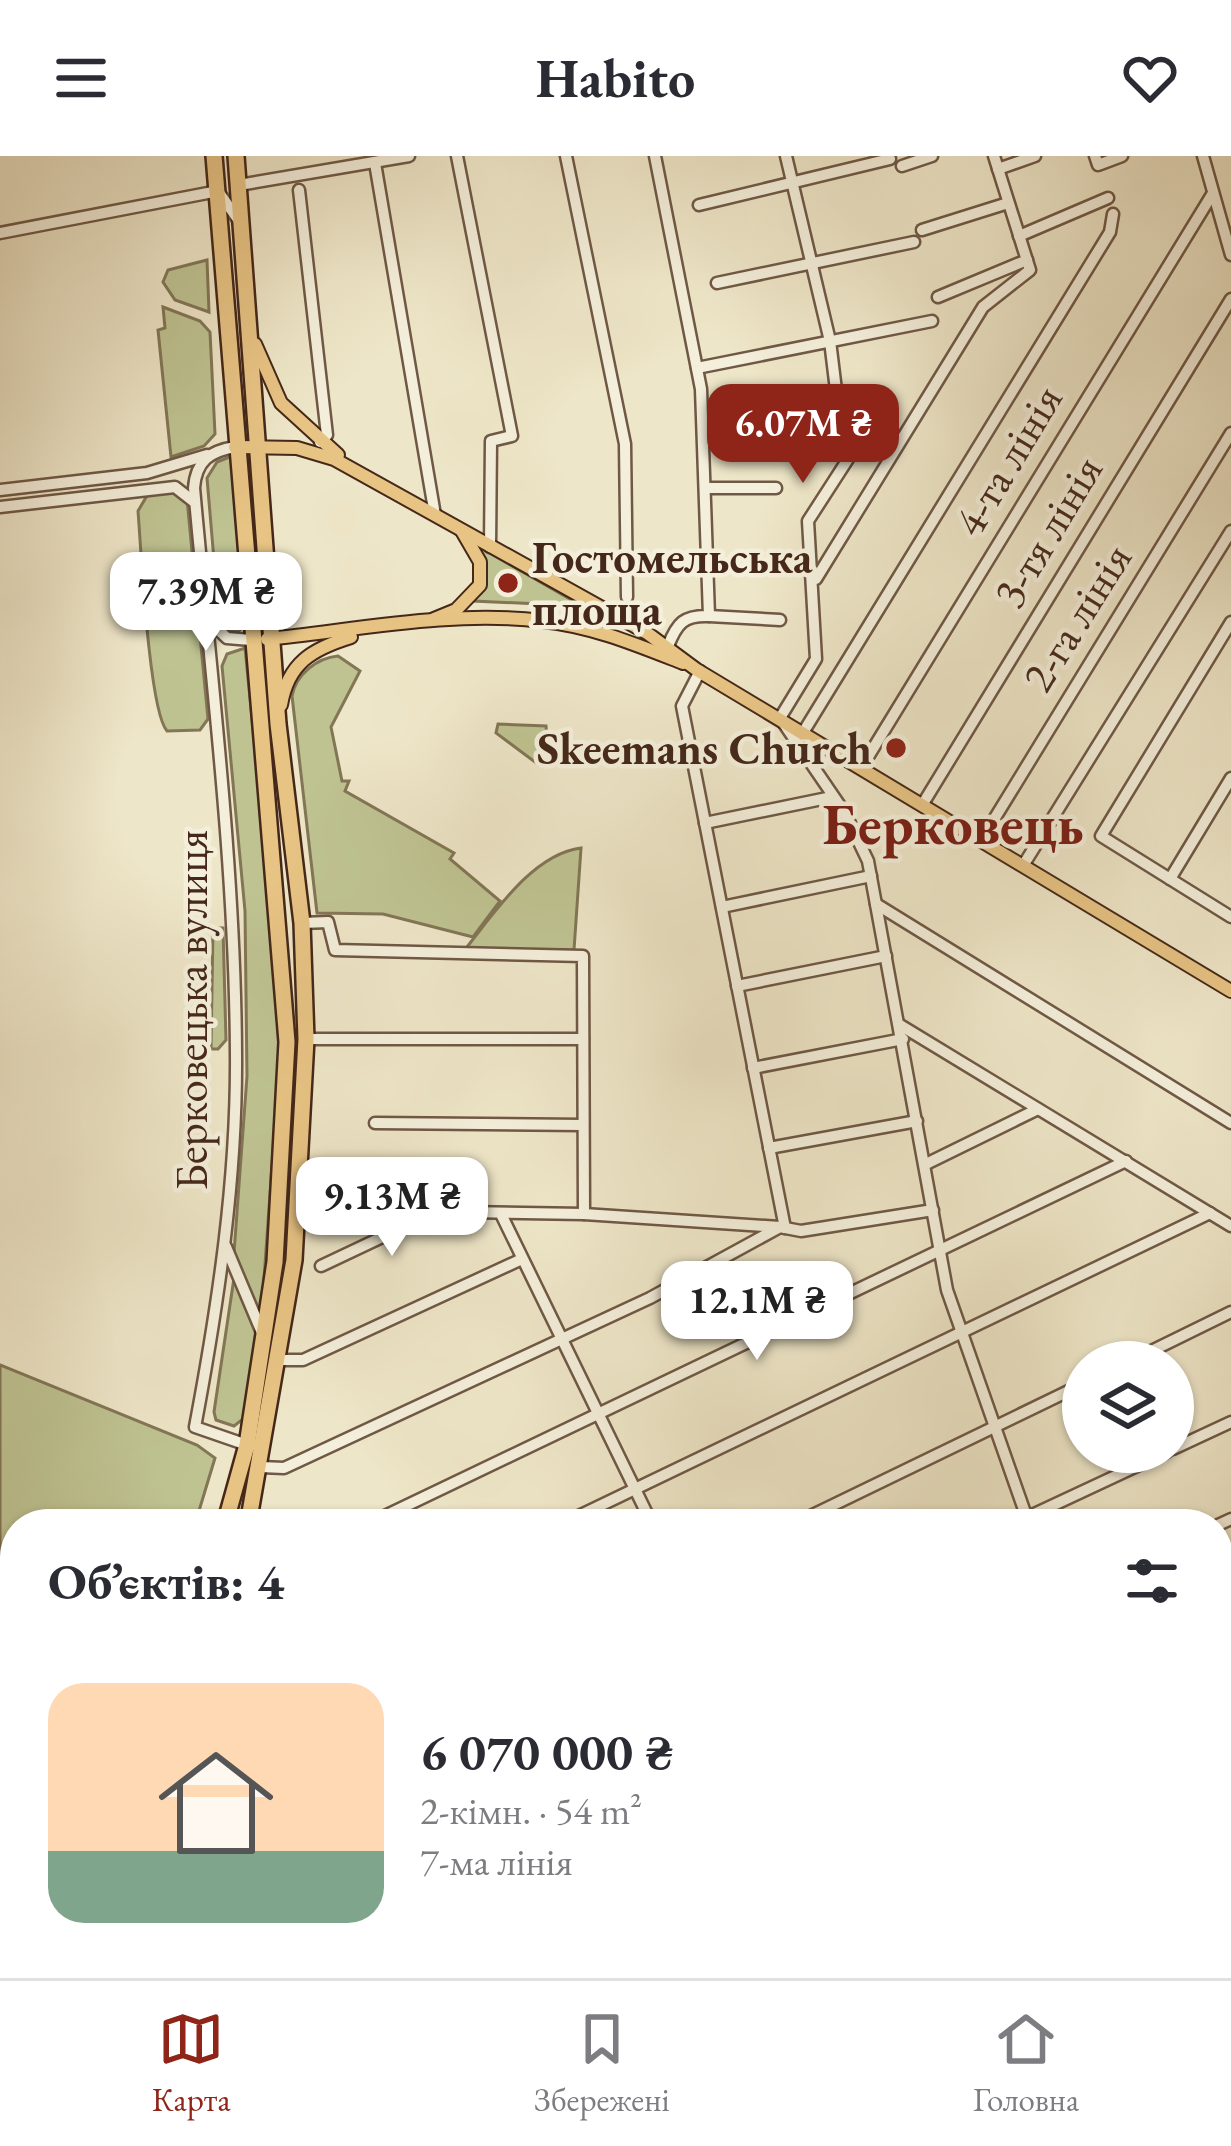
<!DOCTYPE html>
<html lang="uk">
<meta charset="utf-8">
<style>
:root{--surface:#fff;--page:#f7f7f7;--text:#2b2b33;--muted:#7c7c81;--line:#e1e1e2;--accent:#8f2418}
body{margin:0;font-family:"EB Garamond",serif;background:var(--page);color:var(--text);height:100vh;display:flex;flex-direction:column;font-size:45px;white-space:nowrap}
*{box-sizing:border-box;margin:0}
p{font-size:39px;color:var(--muted)}
.icon{flex:none;width:66px;height:66px;fill:none;stroke:currentColor;stroke-width:2;stroke-linecap:round;stroke-linejoin:round}
.map{position:relative;flex:1;overflow:hidden}
.details{position:absolute;left:0px;top:1353px;width:1233px;height:471px;display:flex;flex-direction:column;background:var(--surface);border-radius:48px 48px 0 0;box-shadow:0 3px 9px #0004}
.details>*{flex:none}
.buttons{position:absolute;left:1062px;top:1185px;display:grid;gap:24px}
.buttons a{display:grid;place-items:center;width:132px;height:132px;border-radius:50%;background:var(--surface);box-shadow:0 3px 9px #0004;font-size:60px}
.price{position:absolute;translate:-50% -102px;padding:0 27px;border-radius:24px;background:#fff;color:#222;font-size:39px;line-height:78px;filter:drop-shadow(0 3px 6px #0008)}
.price::after{content:'';position:absolute;left:50%;top:72px;width:36px;height:27px;margin-left:-18px;background:inherit;clip-path:polygon(0 0,100% 0,50% 100%)}
.price.selected{background:var(--accent);color:#fff}
ul{padding:0;list-style:none}
li{display:flex;align-items:center;gap:36px;height:300px;padding:0 48px}
li+li{border-top:3px solid var(--line)}
li span{display:grid;place-items:center;flex:none;width:336px;height:240px;border-radius:36px;color:#555}
li>.icon{margin-inline-start:auto}
span .icon{width:144px;height:144px;fill:#fffc;stroke-width:1}
li b{font-size:51px}
h2{display:flex;justify-content:space-between;align-items:center;height:144px;padding:0 48px;font-size:51px}
header{display:flex;justify-content:space-between;align-items:center;height:156px;padding:0 48px;background:var(--surface);font-size:54px;font-weight:700}
.tab-bar{display:flex;justify-content:space-around;align-items:center;height:168px;border-top:3px solid var(--line);background:var(--surface);font-size:33px;color:var(--muted)}
.tab-bar a{display:grid;justify-items:center;gap:6px}
.tab-bar .selected{color:var(--accent)}
.map>svg:first-child{display:block}
.green{fill:#bfc392;stroke:#827656;stroke-width:3}
.lines{fill:none;stroke-linecap:round;stroke-linejoin:round}
.minor-casing{stroke:#6f5845;stroke-width:15}
.major-casing{stroke:#452819;stroke-width:16}
.highway-casing{stroke:#452819;stroke-width:20}
.minor{stroke:#f4efdb;stroke-width:10}
.major{stroke:#e7c384;stroke-width:12}
.highway{stroke:#e7c384;stroke-width:15}
.poi-dot{fill:#8f2418;stroke:#f4efdb;stroke-width:4.5}
.labels{text-anchor:middle;stroke-width:9;stroke-linejoin:round;paint-order:stroke}
.street-label{font-size:45px;fill:#452819;stroke:#f4efdb}
.poi-label{font-size:45px;font-weight:bold;fill:#452819;stroke:#f4efdb;text-anchor:start}
.district-label{font-size:57px;font-weight:bold;fill:#7a1f14;stroke:#f4efdb}
</style>
<header><svg class="icon" aria-label="menu" viewBox="0 0 24 24"><path d="M4 6h16M4 12h16M4 18h16"/></svg>Habito<svg class="icon" aria-label="heart" viewBox="0 0 24 24"><path d="M12 20l-8-8c-3-5 5-10 8-4 3-6 11-1 8 4z"/></svg></header>
<div class="map">
<svg width="1231" height="1822" viewBox="0 0 1231 1822">
<rect width="100%" height="100%" fill="#eee6c8"/>
<filter id="stains"><feTurbulence type="fractalNoise" baseFrequency=".00167" numOctaves="4"/><feColorMatrix values="0 0 0 0 .2 0 0 0 0 .09 0 0 0 0 .02 0 0 0 .5 -.17"/></filter>
<radialGradient id="worn" r=".72"><stop offset=".6" stop-color="#630" stop-opacity="0"/><stop offset="1" stop-color="#630" stop-opacity=".3"/></radialGradient>
<g class="green">
<path d="M 207,104 L 209,156 L 175,144 L 163,126 L 168,114 Z"/>
<path d="M 163,151 L 200,165 L 210,176 L 215,278 L 204,290 L 171,301 L 158,174 L 165,172 Z"/>
<path d="M 232,300 L 244,471 L 237,476 L 227,474 L 219,463 L 207,322 L 217,306 Z"/>
<path d="M 177,334 L 187,343 L 208,563 L 200,574 L 167,575 C 149,555 141,392 138,355 L 148,338 Z"/>
<path d="M 481,392 L 582,450 L 474,445 L 484,430 Z"/>
<path d="M 245,492 L 277,816 L 279,910 L 261,1165 L 234,1097 L 247,920 L 245,755 L 222,510 L 227,498 Z"/>
<path d="M 338,500 L 360,515 L 331,571 L 342,625 L 349,625 L 345,635 L 454,697 L 450,703 L 500,745 L 473,781 L 383,758 L 317,757 L 292,540 C 296,518 317,502 338,500 Z"/>
<path d="M 498,568 L 546,570 L 549,608 L 539,609 L 496,577 Z"/>
<path d="M 581,692 L 574,794 L 463,796 C 493,759 532,698 581,692 Z"/>
<path d="M 213,772 L 223,772 L 226,884 L 218,893 L 211,893 Z"/>
<path d="M 234,1122 L 257,1180 L 243,1263 L 234,1270 L 216,1264 L 214,1256 Z"/>
<path d="M 0,1209 L 197,1289 L 215,1302 L 195,1368 L 15,1368 L 15,1537 L 0,1533 Z"/>
<path d="M 0,1560 L 15,1564 L 15,1809 L 87,1809 L 84,1822 L 0,1822 Z"/>
<path d="M 135,1809 L 324,1809 L 327,1822 L 131,1822 Z"/>
</g>
<g class="lines">
<g class="minor-casing">
<g id="minor">
<path d="M 457,0 L 512,280 L 491,285 L 490,391"/>
<path d="M 566,0 L 625,288 L 627,441"/>
<path d="M 655,0 L 701,233 L 709,460 C 684,459 677,467 668,490"/>
<path d="M 786,0 L 830,185 L 836,234"/>
<path d="M 1095,0 L 1098,9 L 1122,0"/>
<path d="M 1203,0 L 1231,99"/>
<path d="M 375,7 L 435,359"/>
<path d="M 902,10 L 932,0"/>
<path d="M 998,13 L 1035,0"/>
<path d="M 239,29 L 409,0"/>
<path d="M 299,34 L 327,279 L 320,286"/>
<path d="M 699,49 L 890,3"/>
<path d="M 922,74 L 1008,47"/>
<path d="M 0,77 L 218,35 L 239,65"/>
<path d="M 1019,80 L 1108,42"/>
<path d="M 717,127 L 914,86"/>
<path d="M 938,141 L 1027,104"/>
<path d="M 697,212 L 932,165"/>
<path d="M 879,255 L 808,365 L 816,503 L 780,562 L 845,657 L 868,705 L 947,1134 L 1029,1368"/>
<path d="M 235,291 C 210,295 196,305 194,332 C 211,521 235,708 236,898 C 237,1023 218,1149 195,1271 L 250,1290"/>
<path d="M 705,332 L 776,332"/>
<path d="M 0,334 L 147,317 L 207,299"/>
<path d="M 0,351 L 175,331 L 193,345"/>
<path d="M 816,423 L 983,151 L 1030,114 L 994,0"/>
<path d="M 709,460 L 780,464"/>
<path d="M 209,465 L 227,482 L 251,484"/>
<path d="M 1231,466 L 1101,680 L 1231,761"/>
<path d="M 700,515 L 682,550 L 785,1072"/>
<path d="M 804,575 L 1110,76 L 1113,58"/>
<path d="M 863,609 L 1213,37"/>
<path d="M 924,646 L 1231,143"/>
<path d="M 705,667 L 832,641"/>
<path d="M 982,683 L 1231,277"/>
<path d="M 1024,708 L 1231,375"/>
<path d="M 1170,723 L 1231,622"/>
<path d="M 876,748 L 1231,967"/>
<path d="M 722,751 L 871,720"/>
<path d="M 302,767 L 328,766 L 335,794 L 583,800 L 584,1058"/>
<path d="M 737,830 L 886,800"/>
<path d="M 900,869 L 1231,1070"/>
<path d="M 306,883 L 583,883"/>
<path d="M 753,912 L 903,883"/>
<path d="M 375,967 L 582,969"/>
<path d="M 769,992 L 917,965"/>
<path d="M 926,1008 L 1038,953"/>
<path d="M 299,1053 L 584,1058 L 780,1071"/>
<path d="M 501,1058 L 652,1368"/>
<path d="M 226,1091 L 263,1179"/>
<path d="M 321,1110 L 414,1066 L 420,1056"/>
<path d="M 281,1204 L 303,1204 L 522,1103"/>
<path d="M 1129,1206 L 1231,1156"/>
<path d="M 1173,1293 L 1231,1266"/>
<path d="M 261,1311 L 284,1312 L 650,1142 L 780,1071 L 801,1075 L 933,1054"/>
<path d="M 368,1368 L 1126,1005"/>
<path d="M 562,1368 L 1210,1057"/>
<path d="M 794,1368 L 1083,1228"/>
<path d="M 1013,1368 L 1167,1296"/>
<path d="M 1218,1369 L 1231,1363"/>
<path d="M 1218,1464 L 1231,1457"/>
<path d="M 0,1546 L 15,1550"/>
<path d="M 1218,1554 L 1231,1548"/>
<path d="M 1218,1650 L 1231,1644"/>
<path d="M 1218,1743 L 1231,1737"/>
<path d="M 1218,1792 L 1231,1785"/>
<path d="M 365,1809 L 367,1822"/>
<path d="M 1127,1809 L 1153,1815 L 1181,1809"/>
<path d="M 543,1822 L 550,1809"/>
<path d="M 626,1822 L 632,1809"/>
<path d="M 718,1822 L 723,1809"/>
<path d="M 765,1822 L 770,1809"/>
<path d="M 851,1822 L 857,1809"/>
<path d="M 941,1822 L 947,1809"/>
<path d="M 1030,1822 L 1034,1809"/>
</g>
</g>
<g class="major-casing">
<g id="major">
<path d="M 255,188 L 281,247 L 338,299"/>
<path d="M 235,291 L 297,292 L 334,303 L 647,477 L 697,514 L 1231,835"/>
<path d="M 434,463 L 456,454 L 480,429 L 480,406 L 462,375"/>
<path d="M 267,483 C 356,474 453,454 542,465 C 592,470 637,489 683,507"/>
<path d="M 281,549 C 288,507 312,493 351,481"/>
</g>
</g>
<g class="highway-casing">
<g id="highway">
<path d="M 214,0 L 287,886 L 275,1106 L 247,1289 L 225,1368"/>
<path d="M 236,0 L 278,568 L 302,767 L 306,883 L 294,1104 L 248,1368"/>
<path d="M 101,1822 L 104,1809"/>
<path d="M 121,1822 L 125,1809"/>
</g>
</g>
<use href="#minor" class="minor"/>
<use href="#major" class="major"/>
<use href="#highway" class="highway"/>
</g>
<g class="poi-dot">
<circle cx="508" cy="427" r="12"/>
<circle cx="896" cy="592" r="12"/>
</g>
<g class="labels">
<g class="street-label">
<text transform="translate(1007 304) rotate(-59)" y="16">4-та лінія</text>
<text transform="translate(1047 375) rotate(-59)" y="16">3-тя лінія</text>
<text transform="translate(1076 461) rotate(-58)" y="16">2-га лінія</text>
<text transform="translate(191 854) rotate(-90)" y="16">Берковецька вулиця</text>
</g>
<g class="poi-label">
<text x="532" y="417">Гостомельська<tspan x="532" dy="52">площа</tspan></text>
<text x="872" y="608" text-anchor="end">Skeemans Church</text>
</g>
<g class="district-label">
<text x="953" y="688">Берковець</text>
</g>
</g>
<rect width="100%" height="100%" filter="url(#stains)"/>
<rect width="100%" height="100%" fill="url(#worn)"/>
</svg>
<div class="buttons">
<a><svg class="icon" aria-label="layers" viewBox="0 0 24 24"><path d="M12 4l9 5-9 5-9-5zM3 14l9 5 9-5"/></svg></a>
</div>
<b class="price selected" style="left:803px;top:330px">6.07M ₴</b>
<b class="price" style="left:206px;top:498px">7.39M ₴</b>
<b class="price" style="left:392px;top:1103px">9.13M ₴</b>
<b class="price" style="left:757px;top:1207px">12.1M ₴</b>
<section class="details">
<h2>Об’єктів: 4<svg class="icon" aria-label="filters" viewBox="0 0 24 24"><path d="M4 7h16M4 17h16"/><circle cx="9" cy="7" r="2"/><circle cx="15" cy="17" r="2"/></svg></h2>
<ul>
<li><span style="background:linear-gradient(#ffd9b3 70%,#7fa58c 0)"><svg class="icon" aria-label="home" viewBox="0 0 24 24"><path d="M3 11l9-7 9 7M6 9v11h12V9"/></svg></span><div><b>6 070 000 ₴</b><p>2-кімн. · 54 m²</p><p>7-ма лінія</p></div></li>
</ul>
</section>
</div>
<nav class="tab-bar">
<a class="selected"><svg class="icon" aria-label="map" viewBox="0 0 24 24"><path d="M3 6l6-2 6 2 6-2v14l-6 2-6-2-6 2zM9 4v14M15 6v14"/></svg>Карта</a>
<a><svg class="icon" aria-label="saved" viewBox="0 0 24 24"><path d="M7 4h10v16l-5-4-5 4z"/></svg>Збережені</a>
<a><svg class="icon" aria-label="home" viewBox="0 0 24 24"><path d="M3 11l9-7 9 7M6 9v11h12V9"/></svg>Головна</a>
</nav>
